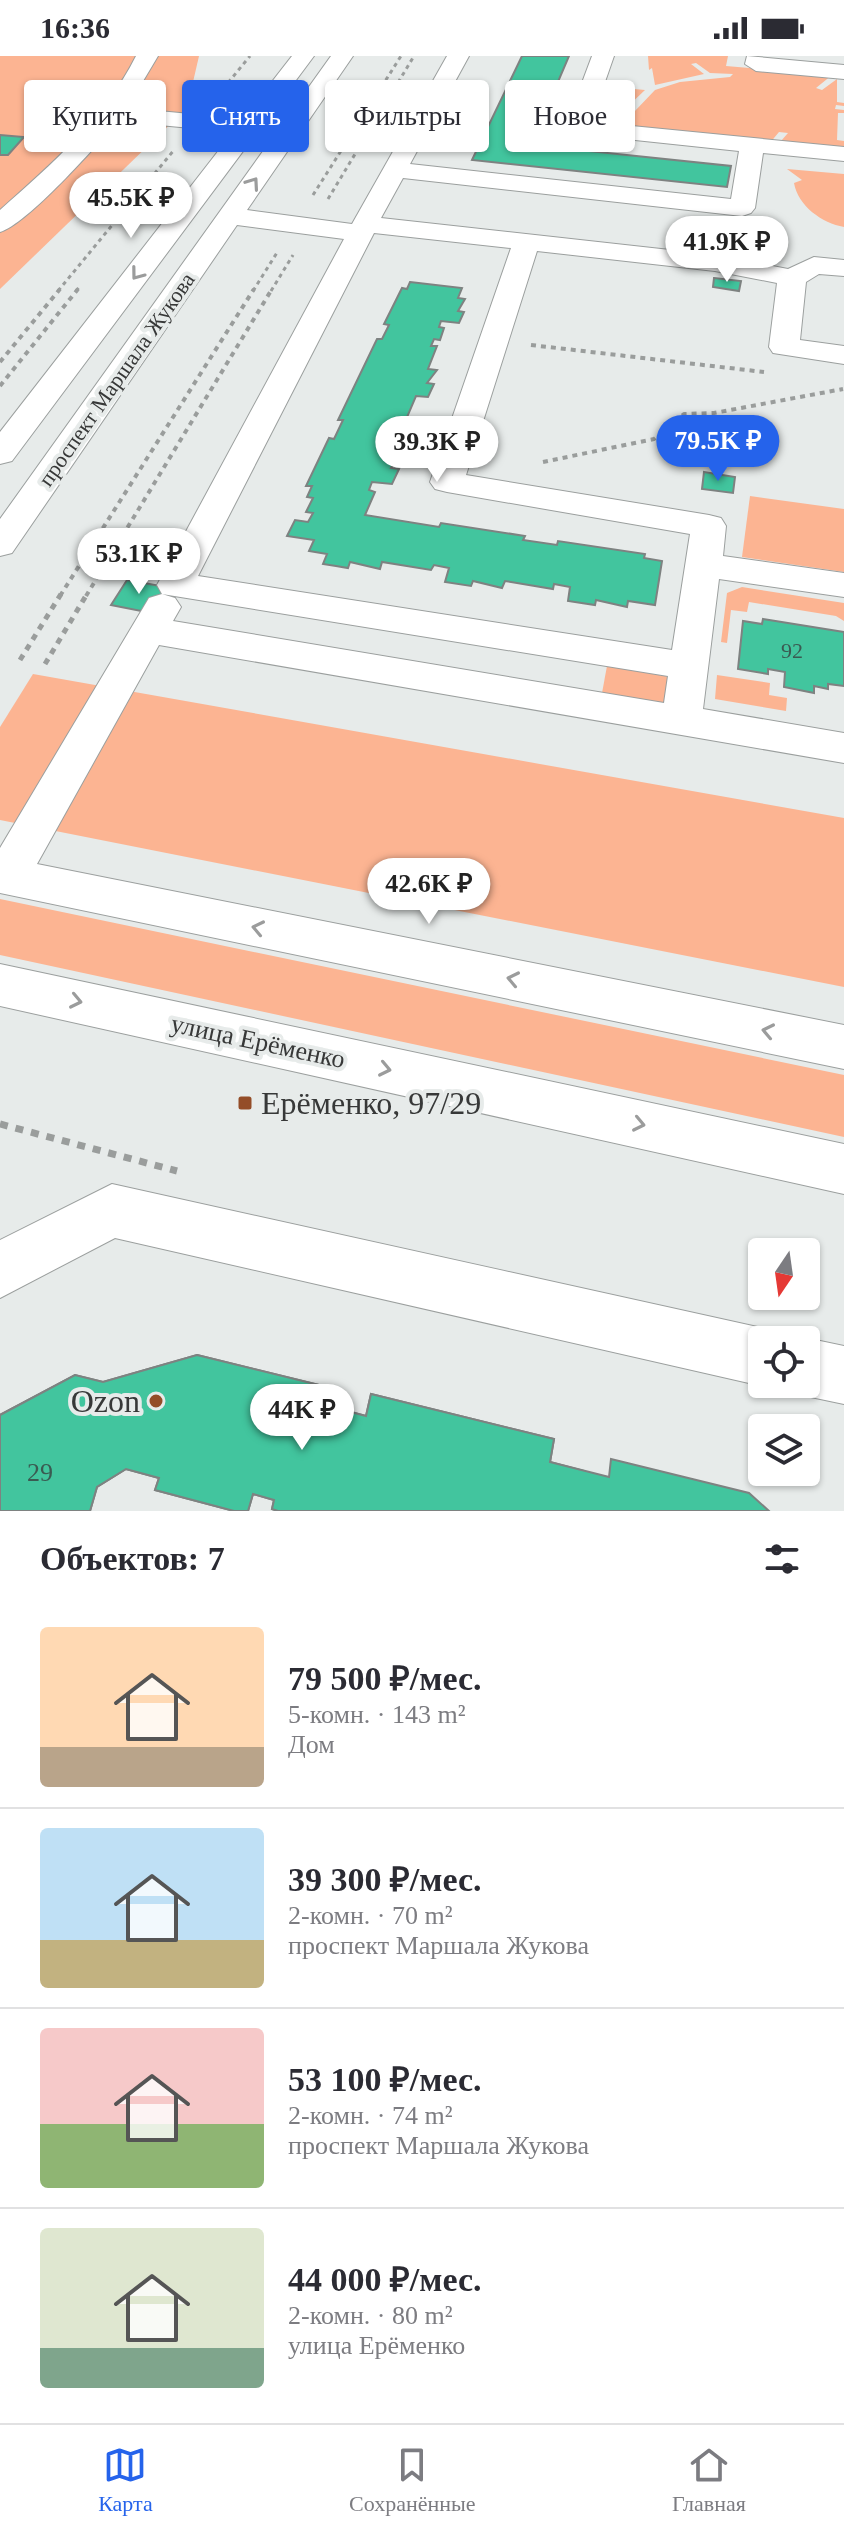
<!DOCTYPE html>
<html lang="ru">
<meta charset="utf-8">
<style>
:root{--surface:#fff;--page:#f7f7f7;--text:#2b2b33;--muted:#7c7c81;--line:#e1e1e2;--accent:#2563eb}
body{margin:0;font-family:Georgia,serif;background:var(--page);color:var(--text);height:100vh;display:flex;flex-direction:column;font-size:30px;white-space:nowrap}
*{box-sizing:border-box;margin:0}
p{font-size:26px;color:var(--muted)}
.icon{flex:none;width:44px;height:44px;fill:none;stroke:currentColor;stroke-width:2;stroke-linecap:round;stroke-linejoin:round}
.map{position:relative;height:1455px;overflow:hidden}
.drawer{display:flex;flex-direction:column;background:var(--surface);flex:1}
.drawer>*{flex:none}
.banner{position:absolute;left:24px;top:24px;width:796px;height:72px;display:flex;gap:16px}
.needle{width:52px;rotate:193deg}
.tools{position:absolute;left:748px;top:1182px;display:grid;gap:16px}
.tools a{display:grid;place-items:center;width:72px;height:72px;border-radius:8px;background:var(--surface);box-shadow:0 2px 6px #0004;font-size:40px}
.price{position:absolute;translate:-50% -68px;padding:0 18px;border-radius:28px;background:#fff;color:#222;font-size:26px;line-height:52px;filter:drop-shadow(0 2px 4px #0008)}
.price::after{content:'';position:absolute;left:50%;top:48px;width:24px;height:18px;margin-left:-12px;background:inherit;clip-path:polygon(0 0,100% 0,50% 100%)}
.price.selected{background:var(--accent);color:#fff}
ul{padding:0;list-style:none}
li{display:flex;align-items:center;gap:24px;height:200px;padding:0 40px}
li+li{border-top:2px solid var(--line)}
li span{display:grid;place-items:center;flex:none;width:224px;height:160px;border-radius:8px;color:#555}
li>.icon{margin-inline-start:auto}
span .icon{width:96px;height:96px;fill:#fffc;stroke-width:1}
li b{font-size:34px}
h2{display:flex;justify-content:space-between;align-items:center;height:96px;padding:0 40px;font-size:34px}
.tag{padding:0 28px;border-radius:8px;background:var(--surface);box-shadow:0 2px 6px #0004;font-size:28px;line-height:72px}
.tag.selected{background:var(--accent);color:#fff}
.status{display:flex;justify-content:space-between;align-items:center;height:56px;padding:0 40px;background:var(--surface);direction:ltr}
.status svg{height:22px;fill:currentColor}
.menu{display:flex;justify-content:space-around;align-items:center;height:112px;border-top:2px solid var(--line);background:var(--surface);font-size:22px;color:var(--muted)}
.menu a{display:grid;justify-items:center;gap:4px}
.menu .selected{color:var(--accent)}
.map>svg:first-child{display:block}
.green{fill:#fcb492}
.building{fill:#42c59e;stroke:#7e8281;stroke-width:2}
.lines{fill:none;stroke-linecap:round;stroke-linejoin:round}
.minor-casing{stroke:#9b9f9e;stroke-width:2}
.path-far3{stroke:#9a9d9c;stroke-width:3;stroke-dasharray:4 4;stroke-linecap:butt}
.path-far2{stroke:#9a9d9c;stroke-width:4;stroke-dasharray:5 5;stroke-linecap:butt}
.path-far1{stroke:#9a9d9c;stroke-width:5;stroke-dasharray:6 6;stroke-linecap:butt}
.path{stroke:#9a9d9c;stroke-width:7;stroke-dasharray:8 8;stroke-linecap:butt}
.minor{fill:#fff;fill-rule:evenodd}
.oneway{stroke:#9b9c9c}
.poi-dot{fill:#944d28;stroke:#e7ebea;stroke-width:3}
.labels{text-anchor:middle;stroke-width:8;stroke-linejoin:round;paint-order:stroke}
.far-street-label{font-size:22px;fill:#373838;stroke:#e7ebea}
.number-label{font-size:22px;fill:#3a5b52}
.street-label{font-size:26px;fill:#373838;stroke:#e7ebea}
.near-number-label{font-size:26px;fill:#3a5b52}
.near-poi-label{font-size:32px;fill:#373838;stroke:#e7ebea;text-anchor:start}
</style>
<div class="status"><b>16:36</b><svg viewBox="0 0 49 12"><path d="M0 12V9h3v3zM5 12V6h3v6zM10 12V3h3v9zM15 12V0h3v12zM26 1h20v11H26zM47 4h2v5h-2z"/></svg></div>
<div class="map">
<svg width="844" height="1455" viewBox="0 0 844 1455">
<rect width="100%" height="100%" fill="#e7ebea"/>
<g class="green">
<path d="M 0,0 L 199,0 L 187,52 L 0,233 Z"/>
<path d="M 648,0 L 728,0 L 726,10 L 832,19 L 816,32 L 822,34 L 837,23 L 837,46 L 844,47 L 844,50 L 836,49 L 835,53 L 844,54 L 844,57 L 838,57 L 837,84 L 844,85 L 844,95 L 781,85 L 788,77 L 779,76 L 769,88 L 602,71 L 634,56 L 655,34 L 680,26 L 730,21 L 733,18 L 710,17 L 696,7 L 691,8 L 704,18 L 655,29 L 652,12 L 649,14 Z"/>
<path d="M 601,30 L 645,34 L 624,54 L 589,70 L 591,58 L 610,59 L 618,36 L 599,34 Z"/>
<path d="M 787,113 L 844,118 L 844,171 C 822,167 798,150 794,127 L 802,124 Z"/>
<path d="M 750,440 L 844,453 L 844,516 L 742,501 Z"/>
<path d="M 742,531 L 844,547 L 844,565 L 836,560 L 749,546 L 747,556 L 731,554 L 727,587 L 721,586 L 727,537 Z"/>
<path d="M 607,610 L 676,622 L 671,649 L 602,637 Z"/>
<path d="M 33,618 L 844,762 L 844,931 L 0,764 L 0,671 Z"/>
<path d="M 717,619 L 770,627 L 769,639 L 787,642 L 786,655 L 715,643 Z"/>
<path d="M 0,843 L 844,1019 L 844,1081 L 0,899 Z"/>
</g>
<g class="building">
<path d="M 522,0 L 569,0 L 531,89 L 731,110 L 727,131 L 472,104 Z"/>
<path d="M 0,79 L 24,81 L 8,99 L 0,99 Z"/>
<path d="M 714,222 L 741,225 L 739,235 L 713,231 Z"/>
<path d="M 410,226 L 462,232 L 458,242 L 465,243 L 458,255 L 464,256 L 459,267 L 441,265 L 439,271 L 444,272 L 440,284 L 434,283 L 431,290 L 437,290 L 428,313 L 437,314 L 427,327 L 434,328 L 428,341 L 416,340 L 402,373 L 396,372 L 392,381 L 398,382 L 392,395 L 401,397 L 391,412 L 399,413 L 392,428 L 372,426 L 369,434 L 375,436 L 365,459 L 439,471 L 441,467 L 525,480 L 523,484 L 557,489 L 558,485 L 645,498 L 644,502 L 662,505 L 655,549 L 628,545 L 627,551 L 596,544 L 595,549 L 568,545 L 570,531 L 554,528 L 553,533 L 505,525 L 502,532 L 473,525 L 471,530 L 445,526 L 449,512 L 434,509 L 431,514 L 382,506 L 380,513 L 350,506 L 348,512 L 336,510 L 323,508 L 327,498 L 309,495 L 314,484 L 287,480 L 295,464 L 308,466 L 313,457 L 306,456 L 313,442 L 307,441 L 312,430 L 306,430 L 329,382 L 334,383 L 343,364 L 338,364 L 377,283 L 382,283 L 389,269 L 384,268 L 402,232 L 407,233 Z"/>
<path d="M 704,416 L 735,421 L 733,437 L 702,433 Z"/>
<path d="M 127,524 L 166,531 L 151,557 L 111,549 Z"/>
<path d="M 763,563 L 844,576 L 844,630 L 828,628 L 828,633 L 814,630 L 814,637 L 784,631 L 785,616 L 768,613 L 768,618 L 738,613 L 743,565 L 762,568 Z"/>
<path d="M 197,1299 L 323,1330 L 318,1347 L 366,1360 L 371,1338 L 554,1383 L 550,1406 L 584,1415 L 579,1455 L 278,1455 L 272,1453 L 274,1444 L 253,1438 L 248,1455 L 234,1455 L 155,1434 L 159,1422 L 126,1413 L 97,1431 L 90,1455 L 0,1455 L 0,1359 L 75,1319 L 103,1326 Z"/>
<path d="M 197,1299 L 323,1330 L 318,1347 L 343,1354 L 366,1360 L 371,1338 L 554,1383 L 550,1406 L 609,1421 L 611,1403 L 749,1437 L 769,1455 L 278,1455 L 272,1453 L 274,1444 L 253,1438 L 248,1455 L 234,1455 L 155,1434 L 159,1422 L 126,1413 L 97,1431 L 90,1455 L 0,1455 L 0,1359 L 75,1319 L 103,1326 Z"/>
</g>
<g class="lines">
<g class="minor-casing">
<g id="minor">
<path d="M 136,0 L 158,0 L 127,52 L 243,63 L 292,0 L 314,0 L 12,405 L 0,408 L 0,376 L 233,76 L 117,65 C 98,89 26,169 0,176 L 0,154 C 52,108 105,62 136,0 Z"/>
<path d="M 331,0 L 353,0 L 247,154 L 352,168 L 447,0 L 469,0 L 410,108 L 731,143 L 739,95 L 569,77 L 565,72 L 592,0 L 614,0 L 591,66 L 844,91 L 844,105 L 763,97 L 755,152 L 751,157 L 742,160 L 403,122 L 381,162 L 715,199 L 788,213 L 814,201 L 844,204 L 844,220 L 819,218 L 806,226 L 800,284 L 844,290 L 844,308 L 773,297 L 769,291 L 777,227 L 715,215 L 537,195 L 466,419 L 709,459 L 721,462 L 726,470 L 723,500 L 844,517 L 844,541 L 719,523 L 703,653 L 844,677 L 844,707 L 159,589 L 37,808 L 844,969 L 844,1013 L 0,837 L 0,792 L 149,542 L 162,538 L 175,542 L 181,551 L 173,565 L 664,647 L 668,620 L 162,538 L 157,529 L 344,183 L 237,169 L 12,497 L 0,500 L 0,463 ZM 374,177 L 511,192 L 430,426 L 435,433 L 447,436 L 690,478 L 672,594 L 198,520 Z"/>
<path d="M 747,0 L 844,9 L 844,23 L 756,15 L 745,8 Z"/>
<path d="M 0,908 L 844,1088 L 844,1138 L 0,950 Z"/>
<path d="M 112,1128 L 762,1272 L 784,1284 L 762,1284 L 762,1328 L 767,1328 L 762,1330 L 115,1182 L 0,1242 L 0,1184 Z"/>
<path d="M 806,1282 L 844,1290 L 844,1348 L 806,1340 L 785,1332 L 784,1328 L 806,1328 L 806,1284 L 801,1284 Z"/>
</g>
</g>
<g class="path-far3">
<path d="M 218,39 L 250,0"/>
<path d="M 313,139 L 401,0"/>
<path d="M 328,143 L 414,0"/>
<path d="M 58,235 L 174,94"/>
<path d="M 76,235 L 81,229"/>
<path d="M 253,235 L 278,195"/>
<path d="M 271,235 L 293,199"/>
</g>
<g class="path-far2">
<path d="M 531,289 L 764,316"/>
<path d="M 0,306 L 60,233"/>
<path d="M 0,330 L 78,233"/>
<path d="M 543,406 L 654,383 L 684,358 L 714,357 L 843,333"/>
<path d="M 60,540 L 254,233"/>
<path d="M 86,540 L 272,233"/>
</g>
<g class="path-far1">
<path d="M 20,604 L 61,538"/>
<path d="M 45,608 L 87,538"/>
</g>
<path class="path" d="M 0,1068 L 177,1115"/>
<use href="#minor" class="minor"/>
</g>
<defs><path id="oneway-chevron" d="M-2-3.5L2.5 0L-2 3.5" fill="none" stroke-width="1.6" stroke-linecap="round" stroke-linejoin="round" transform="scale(2)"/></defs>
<g class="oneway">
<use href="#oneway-chevron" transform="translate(253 127) rotate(-55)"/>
<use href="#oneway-chevron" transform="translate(137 218) rotate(127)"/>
<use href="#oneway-chevron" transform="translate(258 872) rotate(-168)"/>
<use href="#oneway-chevron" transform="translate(513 923) rotate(-168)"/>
<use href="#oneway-chevron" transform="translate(76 945) rotate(12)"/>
<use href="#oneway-chevron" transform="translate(768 975) rotate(-168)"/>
<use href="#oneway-chevron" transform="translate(385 1013) rotate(12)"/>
<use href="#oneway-chevron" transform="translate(639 1068) rotate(12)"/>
</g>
<g class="poi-dot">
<rect x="237" y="1039" width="16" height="16" rx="4"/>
<circle cx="156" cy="1345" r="8"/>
</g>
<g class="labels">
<g class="far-street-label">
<text transform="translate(116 323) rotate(-55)" y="8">проспект Маршала Жукова</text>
</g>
<g class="number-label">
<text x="792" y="602">92</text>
</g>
<g class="street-label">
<text transform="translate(258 985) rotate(12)" y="9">улица Ерёменко</text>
</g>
<g class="near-number-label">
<text x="40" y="1425">29</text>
</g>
<g class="near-poi-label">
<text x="261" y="1058">Ерёменко, 97/29</text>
<text x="140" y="1356" text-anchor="end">Ozon</text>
</g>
</g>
</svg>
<div class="tools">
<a><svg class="needle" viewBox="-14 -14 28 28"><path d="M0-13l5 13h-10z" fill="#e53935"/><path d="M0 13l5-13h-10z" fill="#7c7c81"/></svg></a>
<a><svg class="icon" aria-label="locate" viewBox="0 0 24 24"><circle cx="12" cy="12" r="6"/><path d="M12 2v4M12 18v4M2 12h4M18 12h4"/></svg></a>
<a><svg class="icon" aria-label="layers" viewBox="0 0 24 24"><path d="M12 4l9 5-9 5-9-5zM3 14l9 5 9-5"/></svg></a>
</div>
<b class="price" style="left:131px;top:184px">45.5K ₽</b>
<b class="price" style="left:727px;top:228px">41.9K ₽</b>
<b class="price selected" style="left:718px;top:427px">79.5K ₽</b>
<b class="price" style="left:437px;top:428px">39.3K ₽</b>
<b class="price" style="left:139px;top:540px">53.1K ₽</b>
<b class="price" style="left:429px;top:870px">42.6K ₽</b>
<b class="price" style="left:302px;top:1396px">44K ₽</b>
<div class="banner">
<a class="tag">Купить</a>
<a class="tag selected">Снять</a>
<a class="tag">Фильтры</a>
<a class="tag">Новое</a>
</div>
</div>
<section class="drawer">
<h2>Объектов: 7<svg class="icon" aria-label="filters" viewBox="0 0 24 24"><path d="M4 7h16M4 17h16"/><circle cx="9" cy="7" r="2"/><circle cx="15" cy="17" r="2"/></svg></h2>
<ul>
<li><span style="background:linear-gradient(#ffd9b3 75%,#b9a48a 0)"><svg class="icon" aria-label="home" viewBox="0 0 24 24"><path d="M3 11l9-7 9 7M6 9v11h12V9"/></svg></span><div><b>79 500 ₽/мес.</b><p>5-комн. · 143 m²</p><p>Дом</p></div></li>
<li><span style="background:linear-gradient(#bfe0f5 70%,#c2b280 0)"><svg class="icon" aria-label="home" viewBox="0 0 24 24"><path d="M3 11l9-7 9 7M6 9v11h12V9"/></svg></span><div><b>39 300 ₽/мес.</b><p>2-комн. · 70 m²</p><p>проспект Маршала Жукова</p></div></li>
<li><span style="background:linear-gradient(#f6c9c9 60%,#8fb573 0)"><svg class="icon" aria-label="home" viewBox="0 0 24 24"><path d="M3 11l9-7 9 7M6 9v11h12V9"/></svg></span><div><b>53 100 ₽/мес.</b><p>2-комн. · 74 m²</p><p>проспект Маршала Жукова</p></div></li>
<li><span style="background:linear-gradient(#dfe7d0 75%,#7fa58c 0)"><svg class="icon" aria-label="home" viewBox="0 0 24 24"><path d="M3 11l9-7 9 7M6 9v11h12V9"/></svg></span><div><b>44 000 ₽/мес.</b><p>2-комн. · 80 m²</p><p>улица Ерёменко</p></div></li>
</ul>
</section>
<nav class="menu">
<a class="selected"><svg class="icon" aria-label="map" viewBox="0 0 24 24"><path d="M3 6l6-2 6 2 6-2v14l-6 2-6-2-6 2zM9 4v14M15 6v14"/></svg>Карта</a>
<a><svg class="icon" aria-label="saved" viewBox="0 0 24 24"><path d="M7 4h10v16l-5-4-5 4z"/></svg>Сохранённые</a>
<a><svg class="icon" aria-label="home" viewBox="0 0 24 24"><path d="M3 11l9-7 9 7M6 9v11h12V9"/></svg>Главная</a>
</nav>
